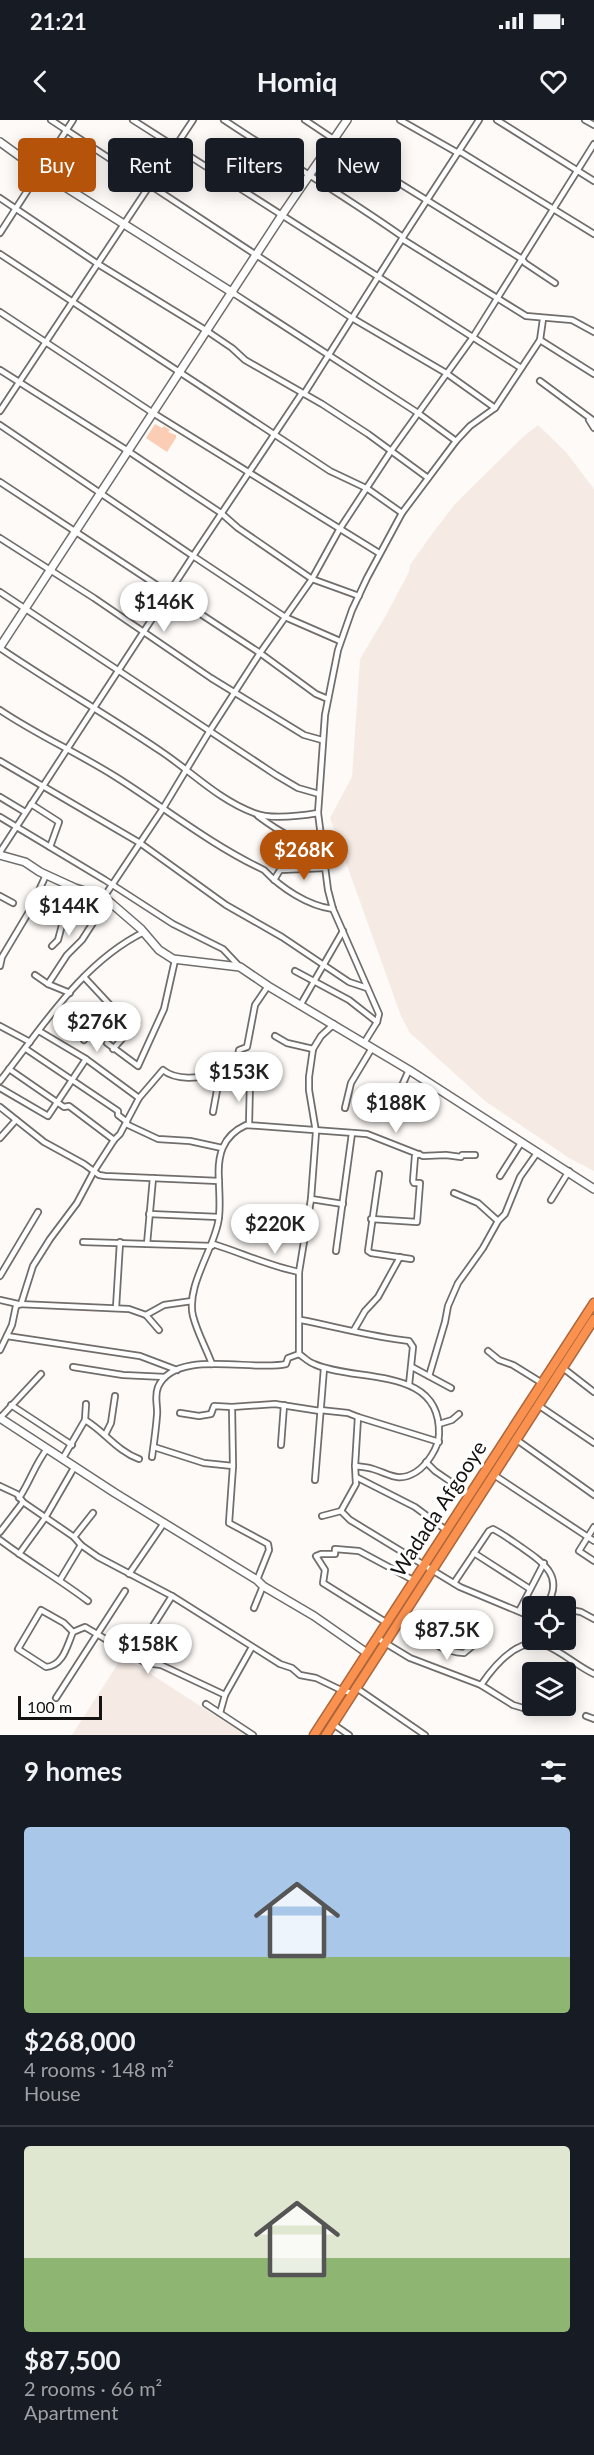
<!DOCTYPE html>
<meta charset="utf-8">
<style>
:root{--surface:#171b24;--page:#242831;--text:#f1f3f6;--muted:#9ea1a6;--line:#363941;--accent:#b45309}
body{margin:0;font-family:Lato,sans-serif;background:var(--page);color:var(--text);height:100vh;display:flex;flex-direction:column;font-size:22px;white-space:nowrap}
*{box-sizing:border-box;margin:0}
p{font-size:20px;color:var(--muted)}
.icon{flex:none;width:33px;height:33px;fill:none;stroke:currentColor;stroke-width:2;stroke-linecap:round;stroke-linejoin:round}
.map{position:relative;height:1615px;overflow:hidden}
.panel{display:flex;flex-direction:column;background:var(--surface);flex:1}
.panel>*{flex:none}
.banner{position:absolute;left:18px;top:18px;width:558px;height:54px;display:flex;gap:12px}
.buttons{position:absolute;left:522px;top:1476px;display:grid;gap:12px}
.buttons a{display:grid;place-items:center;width:54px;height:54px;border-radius:6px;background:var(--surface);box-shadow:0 3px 15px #0003;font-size:30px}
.scale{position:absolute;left:18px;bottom:15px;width:84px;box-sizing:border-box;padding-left:6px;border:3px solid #141312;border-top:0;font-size:16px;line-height:21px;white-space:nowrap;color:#141312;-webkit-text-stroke:4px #fff;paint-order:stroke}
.price{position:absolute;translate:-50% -51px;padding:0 14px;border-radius:21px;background:#fff;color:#222;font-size:20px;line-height:39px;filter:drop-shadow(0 2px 3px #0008)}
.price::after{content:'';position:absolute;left:50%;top:36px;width:18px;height:14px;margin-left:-9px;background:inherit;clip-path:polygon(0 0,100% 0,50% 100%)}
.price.active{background:var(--accent);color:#fff}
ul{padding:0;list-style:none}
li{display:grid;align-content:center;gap:12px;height:318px;padding:0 24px}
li+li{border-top:2px solid var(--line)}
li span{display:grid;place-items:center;height:186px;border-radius:6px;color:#555}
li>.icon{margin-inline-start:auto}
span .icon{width:108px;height:108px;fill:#fffc;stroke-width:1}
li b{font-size:26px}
h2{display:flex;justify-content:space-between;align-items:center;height:72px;padding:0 24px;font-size:26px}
.chip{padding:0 21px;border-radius:6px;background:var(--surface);box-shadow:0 3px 15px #0003;font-size:21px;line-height:54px}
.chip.active{background:var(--accent);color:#fff}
.status{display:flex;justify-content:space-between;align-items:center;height:42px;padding:0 30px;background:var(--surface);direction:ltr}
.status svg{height:16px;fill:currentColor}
header{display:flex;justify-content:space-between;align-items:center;height:78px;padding:0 24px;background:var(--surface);font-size:27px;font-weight:700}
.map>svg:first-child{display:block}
.built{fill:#f5eae4}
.green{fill:#fbcdb4}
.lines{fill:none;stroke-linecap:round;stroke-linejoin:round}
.street-casing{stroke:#716d6b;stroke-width:8}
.secondary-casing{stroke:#716d6b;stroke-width:10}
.highway-casing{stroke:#aa653a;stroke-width:11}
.street{stroke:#fff;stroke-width:4.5}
.secondary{stroke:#fff;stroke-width:7}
.highway{stroke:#fa914f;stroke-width:8}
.labels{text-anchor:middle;stroke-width:6;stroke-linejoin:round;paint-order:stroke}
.street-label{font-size:21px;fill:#141312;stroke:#fff}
</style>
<div class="status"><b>21:21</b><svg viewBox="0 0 49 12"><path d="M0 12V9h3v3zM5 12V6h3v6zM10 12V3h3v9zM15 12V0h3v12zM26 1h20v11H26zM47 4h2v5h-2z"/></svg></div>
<header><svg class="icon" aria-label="back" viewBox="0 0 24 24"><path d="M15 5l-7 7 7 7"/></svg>Homiq<svg class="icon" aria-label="heart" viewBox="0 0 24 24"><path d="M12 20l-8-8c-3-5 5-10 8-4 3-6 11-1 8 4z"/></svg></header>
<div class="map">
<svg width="594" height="1615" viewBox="0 0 594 1615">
<rect width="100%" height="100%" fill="#fefaf7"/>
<g class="built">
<path d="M 538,305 L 566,332 L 594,369 L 594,1051 L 569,1038 L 485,981 L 410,913 L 401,896 L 330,698 L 352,657 L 360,539 L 385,497 L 409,452 L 410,445 L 432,414 L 455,384 L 523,317 Z"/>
<path d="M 123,1536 L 245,1615 L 72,1615 Z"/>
</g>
<path class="green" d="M 155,304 L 162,308 L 164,306 L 170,310 L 168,312 L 176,315 L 176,318 L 167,332 L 146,318 Z"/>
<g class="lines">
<g class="street-casing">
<g id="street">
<path d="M 51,0 L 352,198 L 446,253 L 495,288"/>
<path d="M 133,0 L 521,248"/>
<path d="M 224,0 C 284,40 345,76 403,117 L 402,119 L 526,196 L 572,200 L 594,212"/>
<path d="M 305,0 L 399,63 L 522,139 L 525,143 L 555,163"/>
<path d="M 400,0 L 458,33"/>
<path d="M 497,0 L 594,61"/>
<path d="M 585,0 L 594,5"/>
<path d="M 459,31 L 594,114"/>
<path d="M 0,78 L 98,144 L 207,211 L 232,228 L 245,240 L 322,284 L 368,314 L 428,358"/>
<path d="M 0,113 L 73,0"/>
<path d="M 403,117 L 479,0"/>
<path d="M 0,134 L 330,351 L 368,369 L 402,393"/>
<path d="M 233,173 L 418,293 L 456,321"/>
<path d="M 0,192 L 153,293 L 379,433"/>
<path d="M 540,220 L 594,254"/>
<path d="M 0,250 L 128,331 L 221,393 L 238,408 L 312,459 L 359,476"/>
<path d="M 540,261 L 594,301"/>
<path d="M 302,273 L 193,436 L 285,497 L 340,521"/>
<path d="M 304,274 L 402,119"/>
<path d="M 0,291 L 193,0"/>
<path d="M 589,300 L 594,308"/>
<path d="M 0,305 L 193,436 L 0,732"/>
<path d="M 0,362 L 260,533 L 316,574 L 328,579"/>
<path d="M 0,418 L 94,478 L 211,558 L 304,615 L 322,620"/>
<path d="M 0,472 L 276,655 L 298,668 L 319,674"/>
<path d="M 0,528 C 53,564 109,596 162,632 C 193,653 219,680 254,693 C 271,700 300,696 318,693"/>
<path d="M 0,590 C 37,615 78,633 116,657 C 165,688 211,725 264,750 C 281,768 308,786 333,789"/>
<path d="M 0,641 L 140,723 L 226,785 L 282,817 L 349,862 L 367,868"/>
<path d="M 0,677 L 25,692"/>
<path d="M 31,684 L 59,702 L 50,727"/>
<path d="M 258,696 C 277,710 298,724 322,725"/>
<path d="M 0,697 L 105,760 L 173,804 L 223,829 L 240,847"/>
<path d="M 274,760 L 280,750 L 325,748"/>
<path d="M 0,776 L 13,783"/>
<path d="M 104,777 L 162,690 L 209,612 L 260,533 L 312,459 L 339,410 L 391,331 L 473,217 L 594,24"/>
<path d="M 52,826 L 58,820 L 62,805 L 73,789 L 75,768"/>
<path d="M 0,846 L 2,837 L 30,790 L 46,755"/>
<path d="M 295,851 L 349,880 L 377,902"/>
<path d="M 35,855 L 48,864 L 70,873"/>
<path d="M 48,864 L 67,835 L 82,820 L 107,781"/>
<path d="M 301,884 L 343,811"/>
<path d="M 0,906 L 30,922"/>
<path d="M 39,911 L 86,939 L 139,978"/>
<path d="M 275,916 L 287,923 L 313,929"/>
<path d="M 84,920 L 111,886 L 84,857"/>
<path d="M 107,923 L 138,946 L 164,889 L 175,840"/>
<path d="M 364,923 L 377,902 L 379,894 L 333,789 L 328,770 L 318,693 L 325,595 L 338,530 L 352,490 L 367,458 L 402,393 L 456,321 L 470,306 L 495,288 L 503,276 L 540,220 L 543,199"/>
<path d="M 26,929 L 118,991 L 118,995 L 127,1002"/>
<path d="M 113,929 L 137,902"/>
<path d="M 9,949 L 64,987 L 69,986 L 114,1020"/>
<path d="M 0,961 C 42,908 81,843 144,812"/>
<path d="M 0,968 L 48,996 L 86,939"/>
<path d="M 0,987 L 44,1022 L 84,1044 L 99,1055 L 105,1056 L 219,1061 C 217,1036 222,1016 246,1005 L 367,1014 L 423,1036 L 446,1035 L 461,1037 L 462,1035 L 475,1035"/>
<path d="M 345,988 L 351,963 L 372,928"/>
<path d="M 391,990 L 409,950"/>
<path d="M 213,992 L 220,954"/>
<path d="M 126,1004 L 158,1019 L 190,1021 L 222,1028"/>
<path d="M 249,1005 L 250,961"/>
<path d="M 0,1018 L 16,1000"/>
<path d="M 379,1054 L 368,1131 L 371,1133 L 411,1139"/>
<path d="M 500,1056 L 521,1023"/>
<path d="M 454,1073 L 478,1083 L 498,1101"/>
<path d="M 311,1079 L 343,1084"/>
<path d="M 551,1080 L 569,1051"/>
<path d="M 149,1094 L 219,1097"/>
<path d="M 371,1099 L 417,1102 L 420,1063 L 414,1063 L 413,1061 L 415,1036 L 419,1034"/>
<path d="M 83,1122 L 212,1126"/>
<path d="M 147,1124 L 153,1058"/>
<path d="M 213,1124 C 242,1133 269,1146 299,1152"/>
<path d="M 336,1131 L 352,1013"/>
<path d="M 0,1156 L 38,1092"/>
<path d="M 0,1180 L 18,1184 L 129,1189 L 146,1195 L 159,1210"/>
<path d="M 116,1188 L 120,1122"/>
<path d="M 146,1195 L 164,1185 L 192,1181"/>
<path d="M 301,1200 C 337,1207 372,1217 409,1221 L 413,1227 L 409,1265"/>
<path d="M 354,1210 L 365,1191 L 378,1177 L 400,1137"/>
<path d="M 7,1216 L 140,1236 L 177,1250"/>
<path d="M 0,1230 L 12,1205 L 16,1186 L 21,1184 L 33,1146 L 50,1119 L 77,1083 L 94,1051 L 114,1020 L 120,1014 L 139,978 L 163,950 C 180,964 210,955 229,953 L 233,944 L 237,944 L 239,930 L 247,927 L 255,885 L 268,866"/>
<path d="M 488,1231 L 499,1240 L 513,1245 L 542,1263"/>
<path d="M 299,1234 C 304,1237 308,1242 314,1244 C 356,1263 441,1245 439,1314 C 439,1327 427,1345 416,1352 C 398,1363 390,1354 373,1349 C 367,1347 361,1347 355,1346 L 356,1364 L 341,1391 L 322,1396"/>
<path d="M 299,1234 L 299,1152 L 311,1079 L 316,1012 L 309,970 L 309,957 L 313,929 L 321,916 L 334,904"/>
<path d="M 212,1244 C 206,1228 197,1212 193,1196 C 186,1167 212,1132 218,1103 C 221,1090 219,1074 219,1061"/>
<path d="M 73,1247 L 123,1255 L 165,1257"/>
<path d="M 412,1247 L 451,1268"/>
<path d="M 563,1248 L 594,1272"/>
<path d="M 429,1256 L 445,1202 L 448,1186 L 458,1163 L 483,1128 L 498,1101 L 505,1094 L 520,1057 L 537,1033"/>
<path d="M 11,1285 L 72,1325"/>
<path d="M 538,1285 L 594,1323"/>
<path d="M 320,1290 L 348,1293 L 358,1297 L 355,1346"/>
<path d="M 180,1293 L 199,1296 L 211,1294 L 214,1286 L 232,1287"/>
<path d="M 358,1297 L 439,1322"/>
<path d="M 0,1298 L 41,1254"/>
<path d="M 85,1300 C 104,1311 117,1331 139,1339"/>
<path d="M 439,1304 L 452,1300 L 459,1294"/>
<path d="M 105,1315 L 111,1303 L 115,1276"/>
<path d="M 517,1320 L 594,1375"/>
<path d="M 281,1325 L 284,1285"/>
<path d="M 154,1327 L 204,1343 L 233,1346"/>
<path d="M 152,1337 C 154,1323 156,1309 157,1295 C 158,1286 154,1277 158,1267 C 175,1228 253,1252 286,1244 L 288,1238 L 299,1234"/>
<path d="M 63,1338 L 85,1300 L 86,1284"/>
<path d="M 426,1342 L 435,1351 L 470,1375"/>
<path d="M 494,1355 L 594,1421"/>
<path d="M 356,1357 L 415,1387 L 446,1410"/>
<path d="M 315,1360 L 324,1248"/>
<path d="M 0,1366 L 17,1374 L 23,1382 L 74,1417 L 81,1425 L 98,1437 L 172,1476 L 280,1544 L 292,1548 L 300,1555 L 316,1558 L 343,1571 L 353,1573"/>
<path d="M 19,1378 C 30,1362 35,1344 47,1329"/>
<path d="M 341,1391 L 350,1400 L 460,1467 L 532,1497"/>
<path d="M 594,1407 L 579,1431 L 594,1441"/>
<path d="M 0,1412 L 23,1382"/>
<path d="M 74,1417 L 93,1393"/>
<path d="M 0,1420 C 29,1442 59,1459 88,1481"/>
<path d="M 474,1433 L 530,1469"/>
<path d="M 19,1434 L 45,1398 L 75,1346"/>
<path d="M 129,1454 L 164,1403"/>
<path d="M 60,1460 L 81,1425"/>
<path d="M 257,1460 L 269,1430 L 268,1424 L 229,1403 L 233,1346 L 232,1287 L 275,1284 L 320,1291"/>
<path d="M 454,1463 L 489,1411 L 493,1409 C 503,1414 512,1421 521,1427 C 544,1443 565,1457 546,1486"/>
<path d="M 254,1488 L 263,1466"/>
<path d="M 519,1491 L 544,1443"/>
<path d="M 566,1495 L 571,1490 L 581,1492 L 594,1499"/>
<path d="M 399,1501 C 418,1514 440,1532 464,1533 L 476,1523 L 485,1507"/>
<path d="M 387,1503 L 323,1463 L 325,1450 L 316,1436 L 321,1434 L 335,1434 L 335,1429 L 359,1431 L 413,1460"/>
<path d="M 73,1512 L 64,1503 L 41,1490 L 18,1529 L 46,1547 C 63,1546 67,1526 73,1512 L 85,1507 L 146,1543 L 161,1545 L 225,1575"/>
<path d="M 377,1518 L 410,1538 L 481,1565 L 513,1585 L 537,1592 L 542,1591 L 548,1586"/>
<path d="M 134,1536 L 172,1476"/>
<path d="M 481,1565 C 494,1546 518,1516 545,1525 C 561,1531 577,1546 594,1554"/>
<path d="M 355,1567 L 425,1615"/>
<path d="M 56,1578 L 125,1471"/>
<path d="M 206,1584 L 253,1615"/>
<path d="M 220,1593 L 225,1575 L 252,1527"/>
<path d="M 586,1596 L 594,1599"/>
<path d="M 333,1604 L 349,1615"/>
</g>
</g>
<g class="secondary-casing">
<g id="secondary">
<path d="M 0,22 L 40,51 L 233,173"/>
<path d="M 0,527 L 282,95 L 347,0"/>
<path d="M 0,735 L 25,742 L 40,752 L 75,768 L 104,777 L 141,809 L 159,830 L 173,839 L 240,847 L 268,866 L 409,950 L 594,1069"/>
<path d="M 0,1298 L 115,1373 L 257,1460 L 263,1466 L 314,1496 L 367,1533"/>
</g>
</g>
<g class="highway-casing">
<g id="highway">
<path d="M 314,1615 L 594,1183"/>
<path d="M 326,1615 L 594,1199"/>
</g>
</g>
<use href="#street" class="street"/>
<use href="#secondary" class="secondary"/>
<use href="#highway" class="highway"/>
</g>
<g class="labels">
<g class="street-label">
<text transform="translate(439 1389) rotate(-57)" y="7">Wadada Afgooye</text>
</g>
</g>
</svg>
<div class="buttons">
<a><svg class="icon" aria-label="locate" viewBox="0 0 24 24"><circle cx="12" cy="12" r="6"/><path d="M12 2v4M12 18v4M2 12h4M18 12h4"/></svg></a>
<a><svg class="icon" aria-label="layers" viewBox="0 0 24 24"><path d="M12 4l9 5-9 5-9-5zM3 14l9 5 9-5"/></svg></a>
</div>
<div class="scale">100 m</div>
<b class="price" style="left:164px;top:513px">$146K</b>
<b class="price active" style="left:304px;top:761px">$268K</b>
<b class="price" style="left:69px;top:817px">$144K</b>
<b class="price" style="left:97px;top:933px">$276K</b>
<b class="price" style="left:239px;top:983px">$153K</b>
<b class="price" style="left:396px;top:1014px">$188K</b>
<b class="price" style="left:275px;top:1135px">$220K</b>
<b class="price" style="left:447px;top:1541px">$87.5K</b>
<b class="price" style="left:148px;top:1555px">$158K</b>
<div class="banner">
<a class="chip active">Buy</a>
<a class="chip">Rent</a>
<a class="chip">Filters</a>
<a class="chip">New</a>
</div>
</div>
<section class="panel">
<h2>9 homes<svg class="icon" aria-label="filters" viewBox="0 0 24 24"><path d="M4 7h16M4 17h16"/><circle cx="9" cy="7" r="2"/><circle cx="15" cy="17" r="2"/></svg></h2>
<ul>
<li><span style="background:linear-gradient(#a9c7e8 70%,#8fb573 0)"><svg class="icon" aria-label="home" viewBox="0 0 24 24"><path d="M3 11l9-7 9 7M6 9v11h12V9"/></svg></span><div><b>$268,000</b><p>4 rooms · 148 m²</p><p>House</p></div></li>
<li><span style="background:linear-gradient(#dfe7d0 60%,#8fb573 0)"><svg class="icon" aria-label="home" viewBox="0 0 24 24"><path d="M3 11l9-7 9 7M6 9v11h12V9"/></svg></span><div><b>$87,500</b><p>2 rooms · 66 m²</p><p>Apartment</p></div></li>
</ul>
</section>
